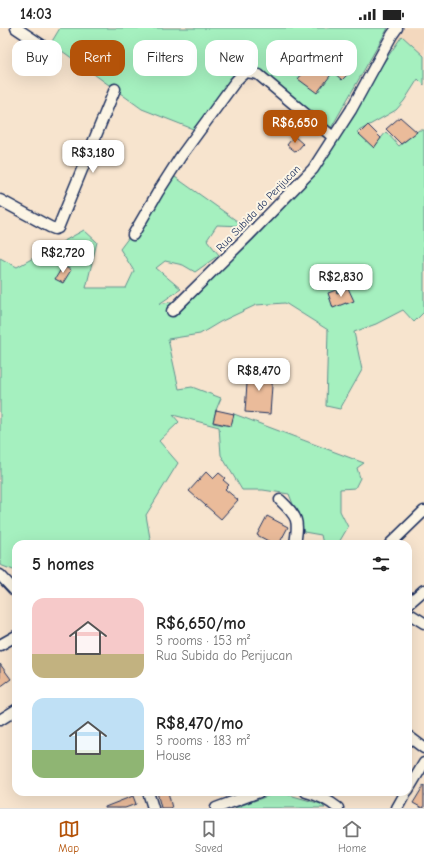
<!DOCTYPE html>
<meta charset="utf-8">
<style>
:root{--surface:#fff;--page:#f6f6f6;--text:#222;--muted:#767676;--line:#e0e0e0;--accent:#b45309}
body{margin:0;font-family:"Comic Neue",sans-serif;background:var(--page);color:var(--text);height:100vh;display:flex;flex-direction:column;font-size:15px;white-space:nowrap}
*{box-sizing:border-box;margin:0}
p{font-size:13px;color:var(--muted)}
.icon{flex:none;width:22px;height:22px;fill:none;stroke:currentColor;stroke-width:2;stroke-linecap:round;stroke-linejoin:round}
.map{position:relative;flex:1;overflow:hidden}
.details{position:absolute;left:12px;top:512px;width:400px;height:256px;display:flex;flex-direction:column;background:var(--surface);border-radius:12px;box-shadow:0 4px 16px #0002}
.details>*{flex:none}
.hud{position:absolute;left:12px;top:12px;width:400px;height:36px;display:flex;gap:8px}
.price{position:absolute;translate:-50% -34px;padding:0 9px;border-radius:8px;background:#fff;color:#222;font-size:13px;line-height:26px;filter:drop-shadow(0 1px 2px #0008)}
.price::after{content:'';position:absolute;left:50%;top:24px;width:12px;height:9px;margin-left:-6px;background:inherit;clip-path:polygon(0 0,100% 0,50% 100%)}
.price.selected{background:var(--accent);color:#fff}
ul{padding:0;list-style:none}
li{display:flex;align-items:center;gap:12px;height:100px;padding:0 20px}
li span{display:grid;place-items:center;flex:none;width:112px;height:80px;border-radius:12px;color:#555}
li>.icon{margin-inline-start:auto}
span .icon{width:48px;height:48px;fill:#fffc;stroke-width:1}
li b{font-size:17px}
h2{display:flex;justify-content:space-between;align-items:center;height:48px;padding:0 20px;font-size:17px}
.chip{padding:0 14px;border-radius:12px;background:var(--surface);box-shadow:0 4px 16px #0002;font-size:14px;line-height:36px}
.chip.selected{background:var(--accent);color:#fff}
.status{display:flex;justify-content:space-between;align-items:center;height:28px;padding:0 20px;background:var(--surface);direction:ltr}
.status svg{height:11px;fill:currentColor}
.tabs{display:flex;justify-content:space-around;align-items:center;height:56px;border-top:1px solid var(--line);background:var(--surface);font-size:11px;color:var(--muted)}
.tabs a{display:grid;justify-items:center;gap:2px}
.tabs .selected{color:var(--accent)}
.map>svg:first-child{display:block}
.built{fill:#f3d8be}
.green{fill:#a5f0bf;stroke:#60908e}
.building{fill:#eabb9a;stroke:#1b2f5e}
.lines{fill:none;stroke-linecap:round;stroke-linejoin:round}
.street-casing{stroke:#1b2f5e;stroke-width:13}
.street{stroke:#fcf5e5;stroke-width:10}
.labels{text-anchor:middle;stroke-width:4;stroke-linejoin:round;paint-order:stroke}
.street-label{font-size:11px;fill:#1b2f5e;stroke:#fcf5e5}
</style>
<div class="status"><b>14:03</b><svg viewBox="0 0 49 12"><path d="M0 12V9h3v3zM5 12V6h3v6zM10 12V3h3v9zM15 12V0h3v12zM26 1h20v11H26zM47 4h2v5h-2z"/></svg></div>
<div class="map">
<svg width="424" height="780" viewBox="0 0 424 780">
<rect width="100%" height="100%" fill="#f7e4ce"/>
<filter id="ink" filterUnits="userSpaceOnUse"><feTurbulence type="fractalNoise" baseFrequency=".025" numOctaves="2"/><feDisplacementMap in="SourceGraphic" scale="8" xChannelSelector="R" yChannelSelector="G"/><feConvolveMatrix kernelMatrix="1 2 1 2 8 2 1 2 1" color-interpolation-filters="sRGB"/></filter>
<g filter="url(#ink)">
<path class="built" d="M 402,0 L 424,0 L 424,39 L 392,16 Z"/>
<g class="green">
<path d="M 60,0 L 388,0 L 331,100 L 247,32 L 193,101 L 142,81 L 51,15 Z"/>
<path d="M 402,8 L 424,28 L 424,57 L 418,51 L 404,73 L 396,82 L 357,104 L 374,119 L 386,104 L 399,118 L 419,102 L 424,102 L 424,284 L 414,294 L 403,282 L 376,296 L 354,304 L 362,342 L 340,381 L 326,378 L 328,302 L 285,275 L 256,277 L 220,294 L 200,306 L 168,311 L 179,361 L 192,359 L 221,370 L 216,382 L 213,395 L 230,398 L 234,386 L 364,435 L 357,440 L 360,450 L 355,460 L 340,461 L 340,483 L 348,499 L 338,516 L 323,516 L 321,507 L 304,504 L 289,466 L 263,462 L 242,462 L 221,427 L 219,399 L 173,387 L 179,394 L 159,413 L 178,435 L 146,487 L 151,516 L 16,516 L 16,543 L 0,537 L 0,230 L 17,239 L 84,202 L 97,214 L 86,260 L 126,260 L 134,243 L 120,221 L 141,193 L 158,164 L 175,149 L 244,198 L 217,197 L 207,212 L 219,227 L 195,244 L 183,237 L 165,233 L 156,240 L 181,261 L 159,276 L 192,270 L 279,176 L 313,141 L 347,88 Z"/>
<path d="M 279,764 L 321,776 L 325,780 L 234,780 Z"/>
</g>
<g class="building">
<path d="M 337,24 L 354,40 L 342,52 L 333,44 L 317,65 L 298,51 L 309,37 L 319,44 Z"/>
<path d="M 400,89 L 417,104 L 401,116 L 386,101 Z"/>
<path d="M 368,97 L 381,110 L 374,120 L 359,106 Z"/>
<path d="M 294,108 L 303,116 L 296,124 L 287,117 Z"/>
<path d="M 63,238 L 71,242 L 63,255 L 55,251 Z"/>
<path d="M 348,260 L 354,273 L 346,276 L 346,275 L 333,280 L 328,265 L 336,262 L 337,265 Z"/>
<path d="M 248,341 L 273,343 L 270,386 L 245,384 Z"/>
<path d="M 216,382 L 234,386 L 231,398 L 213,394 Z"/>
<path d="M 206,444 L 213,451 L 219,445 L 225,450 L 223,452 L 229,457 L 225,461 L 238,472 L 221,491 L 189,463 Z"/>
<path d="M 267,488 L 288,499 L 279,516 L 274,516 L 257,507 Z"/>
<path d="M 0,636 L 11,651 L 0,659 Z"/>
<path d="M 424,757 L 424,780 L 422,780 L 413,775 Z"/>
<path d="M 157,764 L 168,764 L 172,780 L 161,780 Z"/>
<path d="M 133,768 L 136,776 L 125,780 L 105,780 L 105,779 Z"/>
</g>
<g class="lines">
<g class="street-casing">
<g id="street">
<path d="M 16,0 L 46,20"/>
<path d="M 0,172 L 50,199 L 55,201 L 58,200 L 115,61"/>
<path d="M 133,207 L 158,164 L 181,128 L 235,54 C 244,44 246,42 259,47 L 333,109"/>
<path d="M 172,283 L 249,207 L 313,141 L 351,82 L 392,7 L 397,0"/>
<path d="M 280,472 C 298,489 299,492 295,516"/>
<path d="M 390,516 L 424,483"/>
<path d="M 0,547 L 16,564"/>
<path d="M 408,576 L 424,562"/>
<path d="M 408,585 L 424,595"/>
<path d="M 0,617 L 16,608"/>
<path d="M 0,692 L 16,682"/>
<path d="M 408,708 L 424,720"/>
<path d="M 408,762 L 424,735"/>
<path d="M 148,764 L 153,780"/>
<path d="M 306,764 C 318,767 328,772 338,780"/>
<path d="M 216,780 L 259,764"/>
<path d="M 397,780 L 406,764"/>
</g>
</g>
<use href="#street" class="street"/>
</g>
</g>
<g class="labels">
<g class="street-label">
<text transform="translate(258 180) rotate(-46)" y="4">Rua Subida do Perijucan</text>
</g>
</g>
</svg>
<b class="price selected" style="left:295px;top:116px">R$6,650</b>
<b class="price" style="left:93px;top:146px">R$3,180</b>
<b class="price" style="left:63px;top:246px">R$2,720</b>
<b class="price" style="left:341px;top:270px">R$2,830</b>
<b class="price" style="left:259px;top:364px">R$8,470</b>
<div class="hud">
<a class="chip">Buy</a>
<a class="chip selected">Rent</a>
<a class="chip">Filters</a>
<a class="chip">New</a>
<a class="chip">Apartment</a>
</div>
<section class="details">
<h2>5 homes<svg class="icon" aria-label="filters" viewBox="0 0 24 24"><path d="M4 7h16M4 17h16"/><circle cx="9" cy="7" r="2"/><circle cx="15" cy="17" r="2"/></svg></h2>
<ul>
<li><span style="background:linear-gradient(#f6c9c9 70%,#c2b280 0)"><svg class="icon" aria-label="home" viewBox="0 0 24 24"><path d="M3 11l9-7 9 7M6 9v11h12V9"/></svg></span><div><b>R$6,650/mo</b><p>5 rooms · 153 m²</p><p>Rua Subida do Perijucan</p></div></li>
<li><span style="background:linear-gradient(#bfe0f5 65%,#8fb573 0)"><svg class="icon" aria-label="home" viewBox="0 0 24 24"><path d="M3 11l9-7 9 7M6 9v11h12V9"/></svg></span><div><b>R$8,470/mo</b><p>5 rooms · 183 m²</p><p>House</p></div></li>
</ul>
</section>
</div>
<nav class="tabs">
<a class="selected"><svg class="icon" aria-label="map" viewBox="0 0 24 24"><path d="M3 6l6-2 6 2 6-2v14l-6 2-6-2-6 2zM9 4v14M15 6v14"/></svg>Map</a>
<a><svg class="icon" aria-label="saved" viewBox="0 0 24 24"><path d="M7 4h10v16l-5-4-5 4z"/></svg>Saved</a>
<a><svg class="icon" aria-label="home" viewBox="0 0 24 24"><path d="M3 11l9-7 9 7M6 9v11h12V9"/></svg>Home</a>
</nav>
